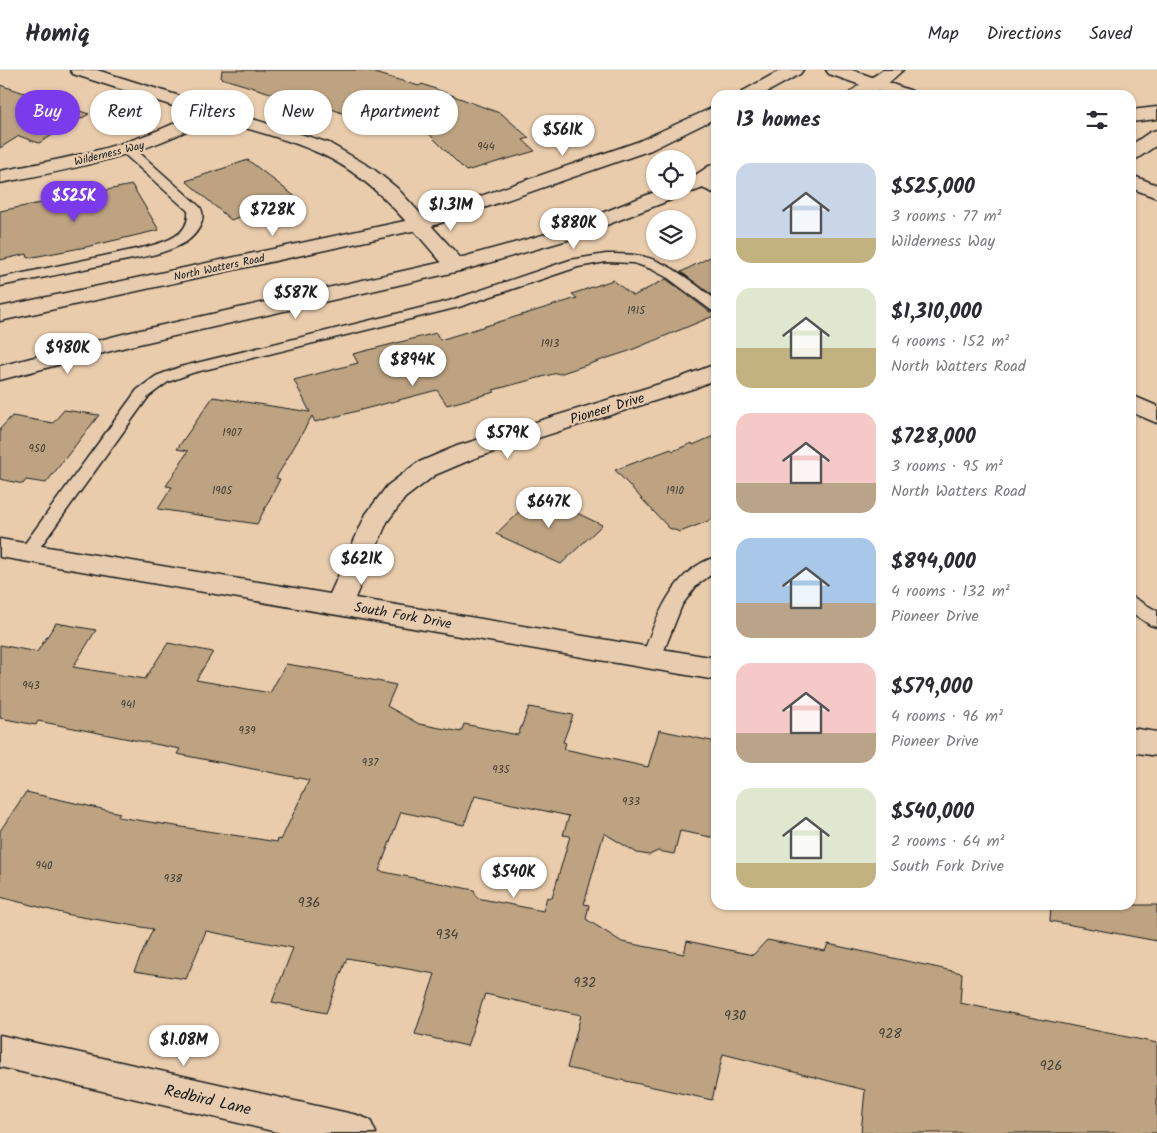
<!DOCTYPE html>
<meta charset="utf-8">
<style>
:root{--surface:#fff;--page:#f2f2f3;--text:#2b2b33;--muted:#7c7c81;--line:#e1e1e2;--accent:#7c3aed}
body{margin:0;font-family:Kalam,sans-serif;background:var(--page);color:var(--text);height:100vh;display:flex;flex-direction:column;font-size:19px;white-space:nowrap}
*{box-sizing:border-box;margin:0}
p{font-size:16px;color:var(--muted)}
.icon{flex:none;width:28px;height:28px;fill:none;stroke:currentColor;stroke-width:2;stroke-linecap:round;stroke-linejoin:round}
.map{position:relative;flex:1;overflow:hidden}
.drawer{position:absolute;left:711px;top:20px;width:425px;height:820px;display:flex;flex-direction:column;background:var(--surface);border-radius:15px;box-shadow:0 1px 4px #0004}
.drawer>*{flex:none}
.guide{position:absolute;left:15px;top:20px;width:475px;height:45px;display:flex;gap:10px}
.controls{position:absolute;left:646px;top:80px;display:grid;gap:10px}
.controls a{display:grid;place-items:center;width:50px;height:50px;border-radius:50%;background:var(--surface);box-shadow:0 1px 4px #0004;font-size:25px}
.price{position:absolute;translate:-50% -42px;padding:0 11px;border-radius:18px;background:#fff;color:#222;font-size:16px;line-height:32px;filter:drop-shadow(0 1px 2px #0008)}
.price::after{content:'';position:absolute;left:50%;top:30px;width:15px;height:11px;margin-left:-8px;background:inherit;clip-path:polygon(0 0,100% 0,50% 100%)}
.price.current{background:var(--accent);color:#fff}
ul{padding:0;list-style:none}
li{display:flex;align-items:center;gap:15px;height:125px;padding:0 25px}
li span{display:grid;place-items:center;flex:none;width:140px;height:100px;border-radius:15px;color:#555}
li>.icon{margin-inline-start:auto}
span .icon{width:60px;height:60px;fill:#fffc;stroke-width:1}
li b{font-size:21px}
h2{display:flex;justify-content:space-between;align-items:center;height:60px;padding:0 25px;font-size:21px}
.chip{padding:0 18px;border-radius:22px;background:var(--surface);box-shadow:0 1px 4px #0004;font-size:18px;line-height:45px}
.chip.current{background:var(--accent);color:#fff}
header{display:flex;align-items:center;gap:30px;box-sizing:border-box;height:70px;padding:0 25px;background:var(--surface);border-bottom:1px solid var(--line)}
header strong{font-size:24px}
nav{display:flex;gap:28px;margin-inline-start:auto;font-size:18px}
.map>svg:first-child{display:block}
.building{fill:#bda381;stroke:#1c1c1c;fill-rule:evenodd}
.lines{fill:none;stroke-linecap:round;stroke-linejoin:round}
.service-casing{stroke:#1c1c1c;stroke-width:3}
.minor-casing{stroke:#1c1c1c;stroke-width:3}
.secondary-casing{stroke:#1c1c1c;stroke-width:3}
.service{fill:#e7ccaf;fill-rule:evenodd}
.minor{fill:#e7ccaf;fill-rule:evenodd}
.secondary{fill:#e7ccaf;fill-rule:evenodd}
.labels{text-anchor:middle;stroke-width:4.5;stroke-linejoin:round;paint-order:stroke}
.number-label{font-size:11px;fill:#443e35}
.far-street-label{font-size:11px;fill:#1c1c1c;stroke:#e7ccaf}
.street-label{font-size:14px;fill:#1c1c1c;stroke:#e7ccaf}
.near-number-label{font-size:14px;fill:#443e35}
.near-street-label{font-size:16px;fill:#1c1c1c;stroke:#e7ccaf}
</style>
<header>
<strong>Homiq</strong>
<nav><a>Map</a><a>Directions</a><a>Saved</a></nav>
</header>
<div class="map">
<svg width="1157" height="1063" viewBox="0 0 1157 1063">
<rect width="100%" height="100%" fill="#e9ccac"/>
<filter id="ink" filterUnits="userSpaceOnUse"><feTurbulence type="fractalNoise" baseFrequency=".02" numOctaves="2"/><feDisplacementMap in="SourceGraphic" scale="10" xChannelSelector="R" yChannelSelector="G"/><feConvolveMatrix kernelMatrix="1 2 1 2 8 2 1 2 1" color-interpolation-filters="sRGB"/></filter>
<g filter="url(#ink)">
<g class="building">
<path d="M 222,0 L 365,0 L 419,16 L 422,14 L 502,44 L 529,68 L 523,70 L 535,81 L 466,101 L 426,61 L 396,49 L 379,58 L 312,31 L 307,34 L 221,8 Z"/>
<path d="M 0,15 L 89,44 L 39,73 L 19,66 L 0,78 Z"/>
<path d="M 248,90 L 302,132 L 262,146 L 255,141 L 231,150 L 186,111 Z"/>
<path d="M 132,115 L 159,160 L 86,177 L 28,188 L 27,184 L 0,190 L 0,141 Z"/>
<path d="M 716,184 L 716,228 L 681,202 Z"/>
<path d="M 666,209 L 710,242 L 716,243 L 716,245 L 629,281 L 559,304 L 557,303 L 493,320 L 495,322 L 447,335 L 437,320 L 315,352 L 312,346 L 276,408 L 280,409 L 257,454 L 158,439 L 172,417 L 166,416 L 188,381 L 177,379 L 213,327 L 310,342 L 294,310 L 358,293 L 353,284 L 436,263 L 440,270 L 577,228 L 572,224 L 613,210 L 633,226 Z"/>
<path d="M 64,340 L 99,345 L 46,413 L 26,410 L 23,414 L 0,409 L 0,359 L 12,346 L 53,353 Z"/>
<path d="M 716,365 L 716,448 L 680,462 L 669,458 L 615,400 L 671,379 L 673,381 L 692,373 L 693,375 Z"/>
<path d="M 537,424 L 602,455 L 561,494 L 496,464 Z"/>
<path d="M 56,553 L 96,560 L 73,597 L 145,609 L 168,573 L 213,582 L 196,610 L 270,623 L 286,594 L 329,601 L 396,615 L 387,636 L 419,654 L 461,662 L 464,654 L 518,665 L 529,637 L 573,645 L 563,672 L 566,673 L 564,679 L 648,697 L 659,660 L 716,672 L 716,768 L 680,761 L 674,784 L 658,781 L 649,785 L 637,783 L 604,763 L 584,834 L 589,835 L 586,849 L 622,872 L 684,884 L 687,871 L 753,885 L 767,870 L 825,881 L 828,874 L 962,903 L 960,933 L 1157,973 L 1157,1063 L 861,1063 L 865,1020 L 723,984 L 712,1030 L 567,998 L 581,945 L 485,924 L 467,976 L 415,964 L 435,904 L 347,888 L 326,943 L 272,932 L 293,878 L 206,861 L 186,909 L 134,901 L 153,859 L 70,845 L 0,827 L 0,761 L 26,722 L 120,743 L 118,747 L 277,772 L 278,769 L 281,770 L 309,710 L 177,684 L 180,679 L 38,651 L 36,655 L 0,648 L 0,575 L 37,582 ZM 475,726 L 569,746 L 563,765 L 570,766 L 552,828 L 547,827 L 543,841 L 477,828 L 474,820 L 379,801 L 401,742 L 464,755 Z"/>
<path d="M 1051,835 L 1157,835 L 1157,871 L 1050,851 Z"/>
</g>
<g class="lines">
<g class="service-casing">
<g id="service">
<path d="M 128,76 L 133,77 L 200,137 C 208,150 196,165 186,172 C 164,185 137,188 112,193 C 75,201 37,209 0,216 L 0,208 L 146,177 C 166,172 190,165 188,141 L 123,83 L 121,80 L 123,77 Z"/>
<path d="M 606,184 C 615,184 625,184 634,185 C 665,188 692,212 716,230 L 716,241 L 711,240 L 668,208 L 651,199 L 634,193 L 606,192 L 578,197 L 459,237 L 192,303 L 168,312 L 149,326 L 33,487 L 27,489 L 21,487 L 18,483 L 137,320 L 156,306 L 180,297 L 449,231 L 570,190 Z"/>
<path d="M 716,487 L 716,501 L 697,515 L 682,535 L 659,593 L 652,595 L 645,593 L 642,588 C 655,550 673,499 716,487 Z"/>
<path d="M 1131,526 L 1157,541 L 1157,557 L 1150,555 L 1131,542 Z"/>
</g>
</g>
<g class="minor-casing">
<g id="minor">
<path d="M 70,0 L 97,0 L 329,73 L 372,98 L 397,118 L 467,195 L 464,200 L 456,201 L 448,200 C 409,155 371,104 314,81 C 282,67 246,59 212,48 C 146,85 74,99 0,113 L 0,101 C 67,88 134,76 195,43 L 73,4 Z"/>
<path d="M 826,0 L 852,0 L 912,21 L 915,25 L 889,25 L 829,4 Z"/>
<path d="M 1157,37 L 1157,49 L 1131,52 L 1131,40 Z"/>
<path d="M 1157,60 L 1157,75 L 1138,88 L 1131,90 L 1131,75 L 1150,62 Z"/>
<path d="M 702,105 L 716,110 L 716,124 L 695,115 L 692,111 L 695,107 Z"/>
<path d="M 1131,105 L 1157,115 L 1157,128 L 1131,118 Z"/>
<path d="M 716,294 L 716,309 L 695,318 L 475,388 L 435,405 L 405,428 L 387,452 L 355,528 L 716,588 L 716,610 L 0,487 L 0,469 L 330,524 L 366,444 L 387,416 L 417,393 L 457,376 L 679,308 Z"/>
<path d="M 1131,325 L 1157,336 L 1157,353 L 1131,342 Z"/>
<path d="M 1131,658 L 1157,662 L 1157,686 L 1131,682 Z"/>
<path d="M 0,965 L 357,1045 L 370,1050 L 376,1063 L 281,1063 L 0,997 Z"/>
</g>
</g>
<g class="secondary-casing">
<g id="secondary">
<path d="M 781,0 L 803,0 L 800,4 L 762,25 L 740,25 L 743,21 Z"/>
<path d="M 883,0 L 903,0 L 883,18 L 870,25 L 848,25 C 853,17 874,7 883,0 Z"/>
<path d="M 716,36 L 716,48 L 651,80 L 426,158 L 0,251 L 0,237 L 414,149 L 637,72 Z"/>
<path d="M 716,94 L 716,109 C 708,116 696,123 685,122 L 683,125 L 571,169 L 464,200 L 130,276 L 0,310 L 0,296 L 127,263 L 452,190 L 557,161 L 657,121 L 688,121 L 688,110 L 709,96 Z"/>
</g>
</g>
<use href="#service" class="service"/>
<use href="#minor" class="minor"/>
<use href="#secondary" class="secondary"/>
</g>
</g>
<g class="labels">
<g class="number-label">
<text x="486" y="80">944</text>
<text x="636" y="244">1915</text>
<text x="550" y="277">1913</text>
<text x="232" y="366">1907</text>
<text x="37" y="382">950</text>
<text x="222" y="424">1905</text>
<text x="675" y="424">1910</text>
<text x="31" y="619">943</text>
<text x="128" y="638">941</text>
<text x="247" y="664">939</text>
<text x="370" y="696">937</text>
<text x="501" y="703">935</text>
<text x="631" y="735">933</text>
<text x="44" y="799">940</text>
<text x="173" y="812">938</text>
</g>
<g class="far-street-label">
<text transform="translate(109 83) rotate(-14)" y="4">Wilderness Way</text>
<text transform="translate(219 197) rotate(-12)" y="4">North Watters Road</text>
</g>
<g class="street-label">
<text transform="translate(607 338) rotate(-17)" y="5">Pioneer Drive</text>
<text transform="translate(403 545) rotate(10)" y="5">South Fork Drive</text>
</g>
<g class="near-number-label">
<text x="309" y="837">936</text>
<text x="447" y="869">934</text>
<text x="585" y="917">932</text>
<text x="735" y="950">930</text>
<text x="890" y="968">928</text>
<text x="1051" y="1000">926</text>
</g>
<g class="near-street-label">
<text transform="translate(208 1029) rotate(13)" y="6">Redbird Lane</text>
</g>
</g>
</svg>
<div class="controls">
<a><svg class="icon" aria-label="locate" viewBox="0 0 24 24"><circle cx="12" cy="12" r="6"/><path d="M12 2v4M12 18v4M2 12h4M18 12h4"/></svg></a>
<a><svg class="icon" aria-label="layers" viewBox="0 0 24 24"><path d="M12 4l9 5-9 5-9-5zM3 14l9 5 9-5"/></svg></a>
</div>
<b class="price" style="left:563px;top:87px">$561K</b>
<b class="price current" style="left:74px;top:153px">$525K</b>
<b class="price" style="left:451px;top:162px">$1.31M</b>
<b class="price" style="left:273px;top:167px">$728K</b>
<b class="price" style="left:574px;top:180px">$880K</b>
<b class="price" style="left:296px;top:250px">$587K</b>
<b class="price" style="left:68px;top:305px">$980K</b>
<b class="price" style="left:413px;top:317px">$894K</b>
<b class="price" style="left:508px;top:390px">$579K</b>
<b class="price" style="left:549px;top:459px">$647K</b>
<b class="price" style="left:362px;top:516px">$621K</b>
<b class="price" style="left:514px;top:829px">$540K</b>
<b class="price" style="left:184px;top:997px">$1.08M</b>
<div class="guide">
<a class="chip current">Buy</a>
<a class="chip">Rent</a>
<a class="chip">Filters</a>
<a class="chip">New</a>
<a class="chip">Apartment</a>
</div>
<section class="drawer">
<h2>13 homes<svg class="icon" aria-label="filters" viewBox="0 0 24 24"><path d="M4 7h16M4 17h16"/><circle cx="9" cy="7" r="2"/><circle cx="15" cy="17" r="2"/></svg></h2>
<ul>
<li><span style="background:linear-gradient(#c9d6e8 75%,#c2b280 0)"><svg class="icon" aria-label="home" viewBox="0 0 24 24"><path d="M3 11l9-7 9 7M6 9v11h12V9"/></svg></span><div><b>$525,000</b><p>3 rooms · 77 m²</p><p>Wilderness Way</p></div></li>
<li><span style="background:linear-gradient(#dfe7d0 60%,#c2b280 0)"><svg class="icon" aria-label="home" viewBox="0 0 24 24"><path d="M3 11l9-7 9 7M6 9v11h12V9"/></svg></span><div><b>$1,310,000</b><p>4 rooms · 152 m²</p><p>North Watters Road</p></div></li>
<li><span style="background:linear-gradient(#f6c9c9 70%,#b9a48a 0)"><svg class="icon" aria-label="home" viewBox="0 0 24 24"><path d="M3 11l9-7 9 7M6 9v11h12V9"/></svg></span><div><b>$728,000</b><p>3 rooms · 95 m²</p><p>North Watters Road</p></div></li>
<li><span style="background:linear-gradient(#a9c7e8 65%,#b9a48a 0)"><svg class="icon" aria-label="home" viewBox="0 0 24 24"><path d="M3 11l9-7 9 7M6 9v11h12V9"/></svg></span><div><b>$894,000</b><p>4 rooms · 132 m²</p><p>Pioneer Drive</p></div></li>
<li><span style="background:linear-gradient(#f6c9c9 70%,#b9a48a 0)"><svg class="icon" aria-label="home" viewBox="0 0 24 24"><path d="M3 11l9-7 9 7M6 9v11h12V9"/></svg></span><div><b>$579,000</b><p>4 rooms · 96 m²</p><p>Pioneer Drive</p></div></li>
<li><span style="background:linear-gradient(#dfe7d0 75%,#c2b280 0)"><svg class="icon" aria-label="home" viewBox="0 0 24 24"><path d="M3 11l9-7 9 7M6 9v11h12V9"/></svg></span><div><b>$540,000</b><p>2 rooms · 64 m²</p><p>South Fork Drive</p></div></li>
</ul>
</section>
</div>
